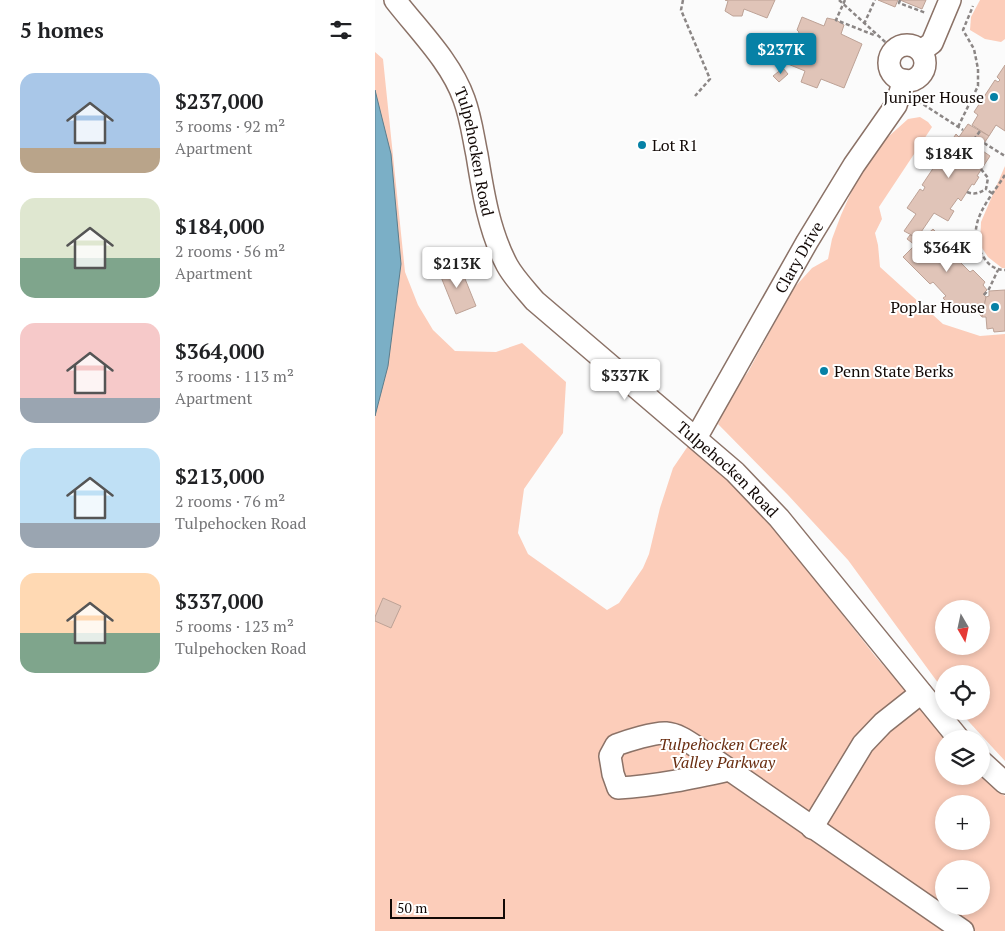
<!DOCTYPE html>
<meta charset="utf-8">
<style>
:root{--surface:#fff;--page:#f6f6f6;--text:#202124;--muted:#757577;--accent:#0681a6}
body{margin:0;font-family:"PT Serif",serif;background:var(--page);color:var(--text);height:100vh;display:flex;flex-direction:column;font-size:19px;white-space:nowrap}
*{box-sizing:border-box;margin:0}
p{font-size:16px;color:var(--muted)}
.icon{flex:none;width:28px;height:28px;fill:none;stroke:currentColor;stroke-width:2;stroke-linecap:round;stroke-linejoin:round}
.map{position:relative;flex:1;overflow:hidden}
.drawer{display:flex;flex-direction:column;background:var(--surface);width:375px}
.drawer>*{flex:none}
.needle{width:32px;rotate:171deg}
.tools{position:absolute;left:560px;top:600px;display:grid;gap:10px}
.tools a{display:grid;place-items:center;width:55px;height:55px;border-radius:50%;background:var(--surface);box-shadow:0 2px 8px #0003;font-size:25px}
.scale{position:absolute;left:15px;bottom:12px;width:115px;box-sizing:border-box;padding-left:5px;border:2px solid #120906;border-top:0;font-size:14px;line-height:18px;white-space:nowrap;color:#120906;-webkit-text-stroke:4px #fff;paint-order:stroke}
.price{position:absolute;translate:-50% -42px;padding:0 11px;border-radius:5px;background:#fff;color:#222;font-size:16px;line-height:32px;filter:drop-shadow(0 1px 2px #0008)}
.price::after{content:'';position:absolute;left:50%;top:30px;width:15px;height:11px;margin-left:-8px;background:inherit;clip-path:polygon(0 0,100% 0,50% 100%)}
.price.current{background:var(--accent);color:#fff}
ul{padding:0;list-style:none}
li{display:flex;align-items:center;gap:15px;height:125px;padding:0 20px}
li span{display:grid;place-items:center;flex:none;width:140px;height:100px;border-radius:15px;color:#555}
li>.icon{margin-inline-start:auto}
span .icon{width:60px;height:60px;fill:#fffc;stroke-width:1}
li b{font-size:21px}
h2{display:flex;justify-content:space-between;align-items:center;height:60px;padding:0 20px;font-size:21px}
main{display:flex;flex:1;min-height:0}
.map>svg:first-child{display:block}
.green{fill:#fccdba;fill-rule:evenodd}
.water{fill:#7bafc6;stroke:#5c7d8c}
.building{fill:#e0c4b8;stroke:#bda296}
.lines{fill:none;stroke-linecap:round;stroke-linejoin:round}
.minor-casing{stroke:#8b7267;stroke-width:24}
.path{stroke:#8b8685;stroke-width:2.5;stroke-dasharray:4 2.5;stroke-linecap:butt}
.minor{stroke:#fff;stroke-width:21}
.poi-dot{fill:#0681a6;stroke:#fff;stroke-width:2}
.labels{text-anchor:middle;stroke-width:4;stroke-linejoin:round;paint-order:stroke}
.poi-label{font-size:16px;fill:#120906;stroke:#fff;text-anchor:end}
.street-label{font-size:16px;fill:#120906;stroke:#fff}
.park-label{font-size:16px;font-style:italic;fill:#692d10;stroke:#fff}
</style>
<main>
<section class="drawer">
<h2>5 homes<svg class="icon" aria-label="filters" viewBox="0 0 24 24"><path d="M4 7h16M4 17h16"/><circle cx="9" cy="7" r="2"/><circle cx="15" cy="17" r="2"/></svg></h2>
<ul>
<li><span style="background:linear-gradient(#a9c7e8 75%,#b9a48a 0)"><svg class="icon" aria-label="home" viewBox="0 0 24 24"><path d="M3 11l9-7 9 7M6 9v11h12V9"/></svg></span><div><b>$237,000</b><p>3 rooms · 92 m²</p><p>Apartment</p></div></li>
<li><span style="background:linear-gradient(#dfe7d0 60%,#7fa58c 0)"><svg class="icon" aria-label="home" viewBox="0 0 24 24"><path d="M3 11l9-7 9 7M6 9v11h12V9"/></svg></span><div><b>$184,000</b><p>2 rooms · 56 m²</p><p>Apartment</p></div></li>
<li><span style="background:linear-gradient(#f6c9c9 75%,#9aa5b1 0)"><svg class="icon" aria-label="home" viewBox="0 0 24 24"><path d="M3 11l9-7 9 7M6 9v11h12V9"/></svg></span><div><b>$364,000</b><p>3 rooms · 113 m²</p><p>Apartment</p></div></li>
<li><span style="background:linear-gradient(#bfe0f5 75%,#9aa5b1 0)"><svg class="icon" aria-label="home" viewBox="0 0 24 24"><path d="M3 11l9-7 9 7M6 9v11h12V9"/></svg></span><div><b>$213,000</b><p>2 rooms · 76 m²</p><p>Tulpehocken Road</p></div></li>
<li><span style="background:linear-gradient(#ffd9b3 60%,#7fa58c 0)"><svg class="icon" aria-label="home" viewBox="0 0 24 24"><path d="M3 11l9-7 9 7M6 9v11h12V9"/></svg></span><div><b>$337,000</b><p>5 rooms · 123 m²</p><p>Tulpehocken Road</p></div></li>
</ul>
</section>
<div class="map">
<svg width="630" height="931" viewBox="0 0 630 931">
<rect width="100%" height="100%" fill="#fbfbfb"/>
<g class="green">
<path d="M 605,0 L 630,0 L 630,39 L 626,42 L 610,39 L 595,30 L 596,17 Z"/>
<path d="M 0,52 L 8,59 L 30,272 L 43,305 L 58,330 L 80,351 L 121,352 L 147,343 L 191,382 L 188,433 L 149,489 L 143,533 L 153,554 L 232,610 L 244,603 L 268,568 L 274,554 L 285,508 L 298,468 L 313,446 L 340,464 L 388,513 L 500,656 L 575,739 L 569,739 L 569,776 L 606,776 L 606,773 L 622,791 L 630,796 L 630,931 L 0,931 ZM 569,804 L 606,804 L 606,841 L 569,841 ZM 569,869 L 606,869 L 606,906 L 569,906 Z"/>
<path d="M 545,117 L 553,122 L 557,127 L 504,207 L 507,219 L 500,233 L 503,245 L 505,267 L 568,324 L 605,336 L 630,334 L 630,761 L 584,711 L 606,711 L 606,674 L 569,674 L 569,691 L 473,560 L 413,495 L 343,424 L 360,389 L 373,372 L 418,289 L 437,268 L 453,259 L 457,239 L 466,215 L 479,186 L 503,146 L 533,119 ZM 569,609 L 606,609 L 606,646 L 569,646 Z"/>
<path d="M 630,166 L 630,268 L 627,268 L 613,257 L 605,245 L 606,222 Z"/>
</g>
<path class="water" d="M 0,90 L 16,154 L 26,264 L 13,366 L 0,416 Z"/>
<g class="building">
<path d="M 350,0 L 400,0 L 392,18 L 369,9 L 367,16 L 358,16 L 350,11 L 353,1 Z"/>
<path d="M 503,0 L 523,0 L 520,7 Z"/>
<path d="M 525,0 L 551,0 L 547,9 Z"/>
<path d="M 427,17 L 449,26 L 452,18 L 461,20 L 469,25 L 466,34 L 487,44 L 469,88 L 446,79 L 442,88 L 426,82 L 430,71 L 408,62 L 414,50 L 416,51 L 424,32 L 422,30 Z"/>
<path d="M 630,65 L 630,131 L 621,125 L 614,136 L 597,125 L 603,115 L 599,112 L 620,80 L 623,82 L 625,80 L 622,77 Z"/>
<path d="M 408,68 L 413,74 L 404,82 L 398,76 Z"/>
<path d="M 593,124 L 614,136 L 605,149 L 615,156 L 602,176 L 604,177 L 599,185 L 597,184 L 586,201 L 583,198 L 575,209 L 579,211 L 573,221 L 559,213 L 542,238 L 529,231 L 541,214 L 532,208 L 545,189 L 548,191 L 550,187 L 547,185 L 581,134 L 584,137 Z"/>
<path d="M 558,229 L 584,256 L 582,259 L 595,272 L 598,270 L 610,282 L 608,285 L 612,290 L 608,294 L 611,297 L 607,317 L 596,305 L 587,313 L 583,309 L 580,311 L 568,298 L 571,296 L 558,282 L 555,284 L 528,257 L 540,245 L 532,239 L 535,235 L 542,238 L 543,236 L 546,240 Z"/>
<path d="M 84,264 L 101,306 L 81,314 L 64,272 Z"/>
<path d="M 630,290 L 630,331 L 619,332 L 618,328 L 612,329 L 611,317 L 607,317 L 611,297 L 614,296 L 614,291 Z"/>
<path d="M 8,598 L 26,606 L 16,628 L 0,621 L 0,617 Z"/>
</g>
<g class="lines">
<g class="minor-casing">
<g id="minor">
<path id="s1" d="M 20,0 C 44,31 76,62 89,99 C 96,118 98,136 102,155 C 108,192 114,231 132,265 C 139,278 150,289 160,301 L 360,472 L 404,518 L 584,739"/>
<circle cx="532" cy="63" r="18"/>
<path d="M 546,51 L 557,43 L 575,0"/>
<path id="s2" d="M 321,438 L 432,242 L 479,165 L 521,105 L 529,80"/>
<path d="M 606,761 L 630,783"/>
<path d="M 354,770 C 318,778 281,786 243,788 L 238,774 L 235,756 L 241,745 C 252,741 280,732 291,733 C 302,734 311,740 320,746 L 588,931"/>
<path d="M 437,828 L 488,744 L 508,723 L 546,693"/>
</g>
</g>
<g class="path">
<path d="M 308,0 L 306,10 L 335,79 L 320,96"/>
<path d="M 464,0 L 519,50 L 520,65"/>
<path d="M 470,0 L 461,20 L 499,35"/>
<path d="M 525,0 L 524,3 L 551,13"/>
<path d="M 489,24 L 500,0"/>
<path d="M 543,101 L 588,130"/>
<path d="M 583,127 L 603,86 L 603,69 L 599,49 L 588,30 L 598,6"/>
<path d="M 609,143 L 630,156"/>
<path d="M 595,145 L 605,131"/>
<path d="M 606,169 L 613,178 L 611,189 L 618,194"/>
<path d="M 630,175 C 614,200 588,226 608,256 C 613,265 620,270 630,270"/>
<path d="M 592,192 C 600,195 604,193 611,189"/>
<path d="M 609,295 L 614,289 L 623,270"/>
</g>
<use href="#minor" class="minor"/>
</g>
<g class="poi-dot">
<circle cx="619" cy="97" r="5"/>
<circle cx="267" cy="145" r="5"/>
<circle cx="620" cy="307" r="5"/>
<circle cx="449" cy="371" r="5"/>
</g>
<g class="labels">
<g class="poi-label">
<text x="609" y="103">Juniper House</text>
<text x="277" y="151" text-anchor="start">Lot R1</text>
<text x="610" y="313">Poplar House</text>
<text x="459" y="377" text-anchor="start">Penn State Berks</text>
</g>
<g class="street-label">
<text dy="6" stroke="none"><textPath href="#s1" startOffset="175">Tulpehocken Road</textPath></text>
<text dy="6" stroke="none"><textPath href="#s2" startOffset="208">Clary Drive</textPath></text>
<text dy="6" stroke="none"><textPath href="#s1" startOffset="595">Tulpehocken Road</textPath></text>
</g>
<g class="park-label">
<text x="348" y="750">Tulpehocken Creek<tspan x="348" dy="18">Valley Parkway</tspan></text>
</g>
</g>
</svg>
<div class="tools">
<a><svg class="needle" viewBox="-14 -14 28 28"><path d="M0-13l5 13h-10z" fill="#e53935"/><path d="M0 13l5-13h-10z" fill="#757577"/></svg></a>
<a><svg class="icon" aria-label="locate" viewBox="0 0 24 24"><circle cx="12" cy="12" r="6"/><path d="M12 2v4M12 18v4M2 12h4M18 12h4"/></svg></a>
<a><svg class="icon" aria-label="layers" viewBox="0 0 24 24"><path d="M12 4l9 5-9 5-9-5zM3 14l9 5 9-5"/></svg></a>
<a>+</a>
<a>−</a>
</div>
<div class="scale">50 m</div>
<b class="price current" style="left:406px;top:75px">$237K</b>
<b class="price" style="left:574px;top:179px">$184K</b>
<b class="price" style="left:572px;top:273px">$364K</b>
<b class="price" style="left:82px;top:289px">$213K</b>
<b class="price" style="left:250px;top:401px">$337K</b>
</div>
</main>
